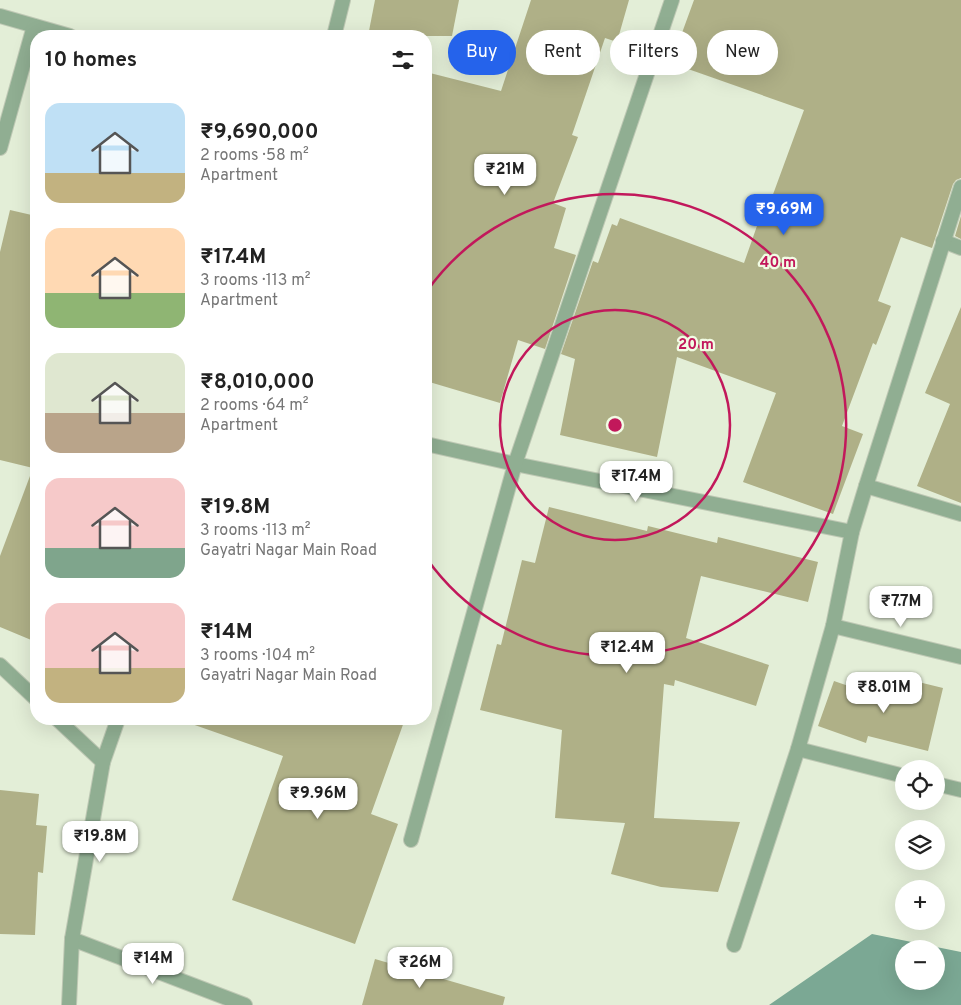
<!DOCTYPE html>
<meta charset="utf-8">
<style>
:root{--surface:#fff;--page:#f6f6f6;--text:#222;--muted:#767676;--accent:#2563eb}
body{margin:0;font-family:Overpass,sans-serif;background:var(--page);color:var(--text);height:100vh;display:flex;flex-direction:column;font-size:19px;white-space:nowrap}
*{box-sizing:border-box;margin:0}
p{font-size:16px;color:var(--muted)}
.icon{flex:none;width:28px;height:28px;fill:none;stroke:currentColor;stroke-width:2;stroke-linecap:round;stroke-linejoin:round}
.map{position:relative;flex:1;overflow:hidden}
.panel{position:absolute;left:30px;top:30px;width:402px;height:695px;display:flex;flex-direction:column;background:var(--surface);border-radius:20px;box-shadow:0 5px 20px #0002}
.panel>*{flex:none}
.top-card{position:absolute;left:448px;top:30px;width:438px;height:45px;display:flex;gap:10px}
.tools{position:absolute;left:895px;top:760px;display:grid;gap:10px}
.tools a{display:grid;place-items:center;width:50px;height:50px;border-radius:50%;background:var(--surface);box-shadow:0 5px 20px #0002;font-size:25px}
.price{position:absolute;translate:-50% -42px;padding:0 11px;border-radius:10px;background:#fff;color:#222;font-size:16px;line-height:32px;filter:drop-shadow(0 1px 2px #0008)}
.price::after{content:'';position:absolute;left:50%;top:30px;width:15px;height:11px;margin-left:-8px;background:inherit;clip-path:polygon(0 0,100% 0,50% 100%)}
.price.selected{background:var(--accent);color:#fff}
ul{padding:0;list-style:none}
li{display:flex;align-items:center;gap:15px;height:125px;padding:0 15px}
li span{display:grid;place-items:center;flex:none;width:140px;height:100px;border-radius:15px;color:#555}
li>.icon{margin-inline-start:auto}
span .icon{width:60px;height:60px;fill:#fffc;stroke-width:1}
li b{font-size:21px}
h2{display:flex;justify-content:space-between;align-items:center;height:60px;padding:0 15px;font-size:21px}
.chip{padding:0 18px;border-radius:22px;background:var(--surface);box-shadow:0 5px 20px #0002;font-size:18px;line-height:45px}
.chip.selected{background:var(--accent);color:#fff}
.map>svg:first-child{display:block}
.water{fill:#7ba894;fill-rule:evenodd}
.building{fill:#afb087}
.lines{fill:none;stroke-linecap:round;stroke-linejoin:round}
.minor-casing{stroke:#bec8b4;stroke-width:16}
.tertiary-casing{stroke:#bec8b4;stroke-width:16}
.minor{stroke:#90ae92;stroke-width:14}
.tertiary{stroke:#90ae92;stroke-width:14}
.ring{fill:none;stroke:#c2185b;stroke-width:2.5}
.centre{fill:#c2185b;stroke:#f1fce4;stroke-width:2.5}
.ring-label{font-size:15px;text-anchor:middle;font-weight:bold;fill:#c2185b;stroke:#f1fce4;stroke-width:4.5;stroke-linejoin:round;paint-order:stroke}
</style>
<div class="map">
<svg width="961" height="1005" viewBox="0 0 961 1005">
<rect width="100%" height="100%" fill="#e3eed7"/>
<path class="water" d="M 872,934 L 961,952 L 961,1005 L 769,1005 ZM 904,949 L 936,949 L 936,981 L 904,981 Z"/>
<g class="building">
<path d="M 375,0 L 459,0 L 452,36 L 368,36 Z"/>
<path d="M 531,0 L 629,0 L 617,42 L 605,38 L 572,135 L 578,137 L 553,203 L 566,208 L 554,248 L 576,255 L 545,349 L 518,340 L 500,403 L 426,381 L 426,72 L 501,91 Z"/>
<path d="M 694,0 L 961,0 L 961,178 L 956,180 L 953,184 L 932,248 L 901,237 L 878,301 L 891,306 L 876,345 L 873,343 L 842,426 L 863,434 L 833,514 L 743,482 L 776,393 L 677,357 L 657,457 L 560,435 L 575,359 L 561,354 L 593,261 L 598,263 L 612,224 L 617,226 L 620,218 L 744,263 L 764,206 L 768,208 L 804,110 L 671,63 Z"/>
<path d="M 10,210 L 36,216 L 36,642 L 0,627 L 0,556 L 33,468 L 0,460 L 0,252 Z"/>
<path d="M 961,216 L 961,239 L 955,236 Z"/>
<path d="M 961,307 L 961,503 L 917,486 L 950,404 L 925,393 Z"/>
<path d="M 549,507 L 647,531 L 648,526 L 717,543 L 718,537 L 818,562 L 808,602 L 701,576 L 686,638 L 769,665 L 756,706 L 675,680 L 674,686 L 664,684 L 654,818 L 740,822 L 718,892 L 661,887 L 611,874 L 625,823 L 555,818 L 562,730 L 480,710 L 497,644 L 501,645 L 522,560 L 535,563 Z"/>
<path d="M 898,677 L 943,688 L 928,751 L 868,736 L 866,743 L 818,726 L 834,681 L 892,701 Z"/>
<path d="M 190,719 L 405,719 L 371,814 L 398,824 L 355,944 L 232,900 L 283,756 L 189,723 Z"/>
<path d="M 0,790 L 39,794 L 36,825 L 47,826 L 43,873 L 38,872 L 35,935 L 0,934 Z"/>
<path d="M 375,959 L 505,997 L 503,1005 L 362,1005 Z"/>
</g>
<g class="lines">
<g class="minor-casing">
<g id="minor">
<path d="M 0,16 L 70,36"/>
<path d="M 0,148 L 34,26"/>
<path d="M 943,241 L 961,248"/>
<path d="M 426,444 L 515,464 L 852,532"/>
<path d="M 866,486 L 961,514"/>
<path d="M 833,626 L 961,657"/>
<path d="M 798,749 L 904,776"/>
<path d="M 936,784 L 961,790"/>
<path d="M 411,840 L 515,464 L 672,0"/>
<path d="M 72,939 L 245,1005"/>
<path d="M 734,945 L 798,749 L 833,626 L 852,532 L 866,486 L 961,187"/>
</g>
</g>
<g class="tertiary-casing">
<g id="tertiary">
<path d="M 334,36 L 343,0"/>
<path d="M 0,665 L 36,699"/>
<path d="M 57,719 L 103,762"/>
<path d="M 69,1005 L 72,939 L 103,762 L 118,719"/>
</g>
</g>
<use href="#minor" class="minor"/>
<use href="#tertiary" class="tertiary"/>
</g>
<g class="ring">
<circle cx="615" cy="425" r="115"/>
<path d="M427 291A231 231 0 1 1 427 559"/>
</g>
<circle cx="615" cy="425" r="8" class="centre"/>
<g class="ring-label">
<text x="778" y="267">40 m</text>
<text x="696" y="349">20 m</text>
</g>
</svg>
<div class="tools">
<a><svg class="icon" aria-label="locate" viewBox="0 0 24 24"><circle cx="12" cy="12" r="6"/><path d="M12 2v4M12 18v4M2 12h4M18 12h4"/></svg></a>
<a><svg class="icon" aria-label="layers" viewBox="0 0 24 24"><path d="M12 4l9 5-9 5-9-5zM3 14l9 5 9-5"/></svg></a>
<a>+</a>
<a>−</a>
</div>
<b class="price" style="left:505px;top:196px">₹21M</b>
<b class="price selected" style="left:784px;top:236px">₹9.69M</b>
<b class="price" style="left:636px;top:503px">₹17.4M</b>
<b class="price" style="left:901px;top:628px">₹7.7M</b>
<b class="price" style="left:627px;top:674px">₹12.4M</b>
<b class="price" style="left:884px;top:714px">₹8.01M</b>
<b class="price" style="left:318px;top:820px">₹9.96M</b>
<b class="price" style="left:100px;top:863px">₹19.8M</b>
<b class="price" style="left:153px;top:985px">₹14M</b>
<b class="price" style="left:420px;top:989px">₹26M</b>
<div class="top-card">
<a class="chip selected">Buy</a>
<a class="chip">Rent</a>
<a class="chip">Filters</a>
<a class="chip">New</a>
</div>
<section class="panel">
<h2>10 homes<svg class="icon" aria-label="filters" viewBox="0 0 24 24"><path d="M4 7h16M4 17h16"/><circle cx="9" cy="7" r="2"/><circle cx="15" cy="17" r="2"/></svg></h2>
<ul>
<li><span style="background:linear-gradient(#bfe0f5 70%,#c2b280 0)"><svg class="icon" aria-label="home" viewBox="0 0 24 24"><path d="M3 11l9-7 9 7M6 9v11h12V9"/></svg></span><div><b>₹9,690,000</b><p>2 rooms · 58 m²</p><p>Apartment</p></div></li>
<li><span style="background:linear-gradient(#ffd9b3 65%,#8fb573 0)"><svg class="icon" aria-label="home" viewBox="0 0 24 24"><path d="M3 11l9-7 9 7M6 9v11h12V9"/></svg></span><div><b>₹17.4M</b><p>3 rooms · 113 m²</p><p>Apartment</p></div></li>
<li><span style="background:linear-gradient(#dfe7d0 60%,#b9a48a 0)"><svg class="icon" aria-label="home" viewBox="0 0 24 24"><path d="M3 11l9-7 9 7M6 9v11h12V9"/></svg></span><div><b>₹8,010,000</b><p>2 rooms · 64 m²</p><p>Apartment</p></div></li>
<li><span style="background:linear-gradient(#f6c9c9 70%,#7fa58c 0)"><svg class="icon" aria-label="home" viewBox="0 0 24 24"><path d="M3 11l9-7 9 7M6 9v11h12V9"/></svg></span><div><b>₹19.8M</b><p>3 rooms · 113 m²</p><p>Gayatri Nagar Main Road</p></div></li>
<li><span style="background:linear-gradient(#f6c9c9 65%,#c2b280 0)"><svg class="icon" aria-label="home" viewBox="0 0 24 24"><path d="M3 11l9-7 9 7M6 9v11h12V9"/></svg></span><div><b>₹14M</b><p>3 rooms · 104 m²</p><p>Gayatri Nagar Main Road</p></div></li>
</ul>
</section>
</div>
